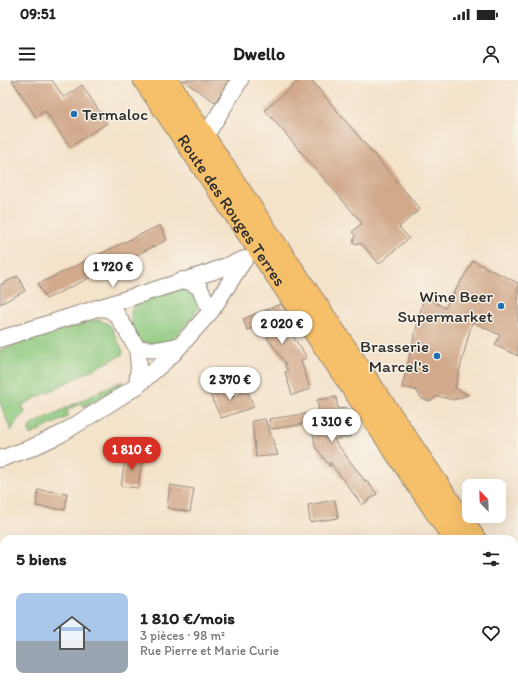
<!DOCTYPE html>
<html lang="fr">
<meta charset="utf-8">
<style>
:root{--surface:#fff;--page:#f6f6f6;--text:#222;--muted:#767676;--line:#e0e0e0;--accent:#d93025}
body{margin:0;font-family:Itim,sans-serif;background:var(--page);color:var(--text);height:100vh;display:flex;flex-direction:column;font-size:15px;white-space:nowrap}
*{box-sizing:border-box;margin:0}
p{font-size:13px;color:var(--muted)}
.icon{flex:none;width:22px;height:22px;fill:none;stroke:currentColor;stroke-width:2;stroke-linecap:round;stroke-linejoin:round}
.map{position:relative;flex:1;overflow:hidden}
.drawer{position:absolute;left:0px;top:455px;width:518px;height:156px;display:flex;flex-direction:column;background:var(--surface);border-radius:12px 12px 0 0;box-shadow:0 4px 16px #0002}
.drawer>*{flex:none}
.needle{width:26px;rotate:337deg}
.fabs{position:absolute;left:462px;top:399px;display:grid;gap:8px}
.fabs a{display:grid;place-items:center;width:44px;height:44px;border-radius:8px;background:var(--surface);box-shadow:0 4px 16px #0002;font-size:20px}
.price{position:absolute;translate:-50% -34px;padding:0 9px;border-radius:14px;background:#fff;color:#222;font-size:13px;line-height:26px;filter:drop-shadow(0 1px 2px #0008)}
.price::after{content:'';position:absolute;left:50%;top:24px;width:12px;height:9px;margin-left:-6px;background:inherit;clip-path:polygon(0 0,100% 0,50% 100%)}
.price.current{background:var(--accent);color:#fff}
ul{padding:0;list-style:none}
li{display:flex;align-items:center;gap:12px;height:100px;padding:0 16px}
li+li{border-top:1px solid var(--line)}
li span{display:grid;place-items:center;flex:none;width:112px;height:80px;border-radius:8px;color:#555}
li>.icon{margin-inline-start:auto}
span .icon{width:48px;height:48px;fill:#fffc;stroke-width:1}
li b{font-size:17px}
h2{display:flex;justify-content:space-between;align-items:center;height:48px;padding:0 16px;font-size:17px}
.status{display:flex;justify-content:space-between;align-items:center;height:28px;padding:0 20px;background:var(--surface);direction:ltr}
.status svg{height:11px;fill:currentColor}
header{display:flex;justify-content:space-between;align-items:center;height:52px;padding:0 16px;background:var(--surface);font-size:18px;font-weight:700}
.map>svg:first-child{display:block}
.green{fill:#8dc97e;stroke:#5c7a54}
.building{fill:#d2a98b}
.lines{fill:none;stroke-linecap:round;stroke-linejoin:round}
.minor-casing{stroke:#90867a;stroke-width:18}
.major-casing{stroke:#90867a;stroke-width:23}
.minor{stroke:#fff;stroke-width:16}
.major{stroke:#f6c06b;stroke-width:21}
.poi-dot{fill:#1f6fb2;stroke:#f7f3e8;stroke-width:1.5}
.labels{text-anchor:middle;stroke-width:3;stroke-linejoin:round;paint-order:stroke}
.poi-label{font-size:17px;fill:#2b2b2b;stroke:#f7f3e8;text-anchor:end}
.street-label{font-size:17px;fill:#2b2b2b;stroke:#f7f3e8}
</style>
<div class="status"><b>09:51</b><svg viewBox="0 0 49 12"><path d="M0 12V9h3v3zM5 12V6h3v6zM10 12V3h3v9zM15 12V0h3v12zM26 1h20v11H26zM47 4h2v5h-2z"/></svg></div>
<header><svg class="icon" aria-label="menu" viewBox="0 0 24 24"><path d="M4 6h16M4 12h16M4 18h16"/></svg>Dwello<svg class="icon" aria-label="person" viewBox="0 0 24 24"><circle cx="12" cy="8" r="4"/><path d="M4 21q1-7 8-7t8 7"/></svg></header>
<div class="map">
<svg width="518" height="611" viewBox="0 0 518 611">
<rect width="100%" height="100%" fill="#f7f3e8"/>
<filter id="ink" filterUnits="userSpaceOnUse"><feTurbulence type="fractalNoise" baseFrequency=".025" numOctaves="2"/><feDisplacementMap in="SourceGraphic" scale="8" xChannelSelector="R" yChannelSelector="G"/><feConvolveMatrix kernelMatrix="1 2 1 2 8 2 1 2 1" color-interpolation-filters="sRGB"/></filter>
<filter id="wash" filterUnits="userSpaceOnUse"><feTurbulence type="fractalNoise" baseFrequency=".012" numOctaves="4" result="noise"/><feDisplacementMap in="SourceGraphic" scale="16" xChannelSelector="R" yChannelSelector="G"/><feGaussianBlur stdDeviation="0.9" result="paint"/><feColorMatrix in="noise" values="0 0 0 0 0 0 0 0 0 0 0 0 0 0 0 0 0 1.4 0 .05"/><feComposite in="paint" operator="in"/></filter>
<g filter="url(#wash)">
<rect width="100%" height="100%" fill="#f4e2c9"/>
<g class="green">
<path d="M 185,208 L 192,210 L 200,223 C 197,233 174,262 163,264 C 156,265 146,262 138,261 L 132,246 L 131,232 L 133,226 L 140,221 Z"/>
<path d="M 99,240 L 104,242 L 110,245 L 123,271 L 122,275 L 22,325 L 25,333 C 18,338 15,344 11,351 L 0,322 L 0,270 L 91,241 Z"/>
<path d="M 122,301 L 123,303 L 84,327 L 82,323 L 68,329 L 67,337 L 30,355 C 29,351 28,348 31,345 Z"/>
</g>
<g id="blocks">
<g class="building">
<path d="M 12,0 L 52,0 L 64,18 L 82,5 L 107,43 L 70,67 L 45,31 L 36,37 Z"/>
<path d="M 182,0 L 229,0 L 215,22 Z"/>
<path d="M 300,0 L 311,0 L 420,129 L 399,147 L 409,158 L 379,184 L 362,164 L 353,163 L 355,155 L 352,152 L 362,143 L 265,30 Z"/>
<path d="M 160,145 L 167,160 L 46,219 L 38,204 Z"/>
<path d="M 473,181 L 518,203 L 518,276 L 495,265 L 500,255 L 472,242 L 455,308 L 468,315 L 453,320 L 438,316 L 430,321 L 422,319 L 416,310 L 402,307 L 424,216 L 445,228 Z"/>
<path d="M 18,196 L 25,211 L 0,224 L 0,205 Z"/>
<path d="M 281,224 L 288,235 L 280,238 L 307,277 L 301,281 L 310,309 L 292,315 L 285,292 L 288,291 L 285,285 L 286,284 L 263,252 L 262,253 L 258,246 L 247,250 L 243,239 Z"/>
<path d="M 221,301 L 225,311 L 228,309 L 232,318 L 247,310 L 254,327 L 221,338 L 210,314 Z"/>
<path d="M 336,317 L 338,329 L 347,328 L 351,356 L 334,360 L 365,401 L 366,400 L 377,414 L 362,425 L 330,382 L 330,387 L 315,366 L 311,340 L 299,345 L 271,349 L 269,339 L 319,332 L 317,320 Z"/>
<path d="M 265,339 L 278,375 L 256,377 L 252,341 Z"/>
<path d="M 126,373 L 142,375 L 138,408 L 121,406 Z"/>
<path d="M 170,405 L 194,409 L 190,432 L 167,428 Z"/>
<path d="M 38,410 L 67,413 L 65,430 L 36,426 Z"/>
<path d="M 335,420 L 338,438 L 310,442 L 308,425 Z"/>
</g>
</g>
</g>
<g filter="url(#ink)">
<use href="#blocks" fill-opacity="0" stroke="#90867a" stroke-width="1"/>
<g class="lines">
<g class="minor-casing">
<g id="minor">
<path d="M 205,57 L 240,0"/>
<path d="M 183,200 L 192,203 L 199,207 L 211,231"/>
<path d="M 97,228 L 108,229 L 117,235 L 137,268 L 139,286 L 137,306"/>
<path d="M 0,259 L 211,192 L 245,179"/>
<path d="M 137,268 C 152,271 165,270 180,265"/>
<path d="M 0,379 L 31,368 L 61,354 L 120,317 L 137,306 L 172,275 L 211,231 L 244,180"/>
</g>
</g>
<g class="major-casing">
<g id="major">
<path id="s1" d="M 144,0 L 454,459"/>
<path d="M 167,0 L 256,135 L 475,459"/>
<path d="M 514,516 L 518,522"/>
<path d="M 514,550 L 518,556"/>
</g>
</g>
<use href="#minor" class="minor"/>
<use href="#major" class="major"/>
</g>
</g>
<g class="poi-dot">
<circle cx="74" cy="34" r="4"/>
<circle cx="501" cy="226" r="4"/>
<circle cx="437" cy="276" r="4"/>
</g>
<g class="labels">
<g class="poi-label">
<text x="82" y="40" text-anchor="start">Termaloc</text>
<text x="493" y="222">Wine Beer<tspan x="493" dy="20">Supermarket</tspan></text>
<text x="429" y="272">Brasserie<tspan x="429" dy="20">Marcel's</tspan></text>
</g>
<g class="street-label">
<text dy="6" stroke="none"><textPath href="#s1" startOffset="157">Route des Rouges Terres</textPath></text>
</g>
</g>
</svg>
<div class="fabs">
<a><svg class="needle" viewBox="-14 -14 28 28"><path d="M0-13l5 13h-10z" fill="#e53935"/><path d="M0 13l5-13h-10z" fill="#767676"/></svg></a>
</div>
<b class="price" style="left:113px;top:208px">1 720 €</b>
<b class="price" style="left:282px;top:265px">2 020 €</b>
<b class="price" style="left:230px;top:321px">2 370 €</b>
<b class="price" style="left:332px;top:363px">1 310 €</b>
<b class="price current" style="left:132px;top:391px">1 810 €</b>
<section class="drawer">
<h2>5 biens<svg class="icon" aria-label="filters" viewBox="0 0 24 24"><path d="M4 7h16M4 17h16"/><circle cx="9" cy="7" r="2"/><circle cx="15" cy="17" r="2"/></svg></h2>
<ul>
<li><span style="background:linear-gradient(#a9c7e8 60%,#9aa5b1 0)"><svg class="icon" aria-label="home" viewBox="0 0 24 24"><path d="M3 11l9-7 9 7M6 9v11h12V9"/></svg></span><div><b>1 810 €/mois</b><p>3 pièces · 98 m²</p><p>Rue Pierre et Marie Curie</p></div><svg class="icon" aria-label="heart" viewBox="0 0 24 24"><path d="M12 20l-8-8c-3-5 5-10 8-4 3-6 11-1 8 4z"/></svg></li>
</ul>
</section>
</div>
